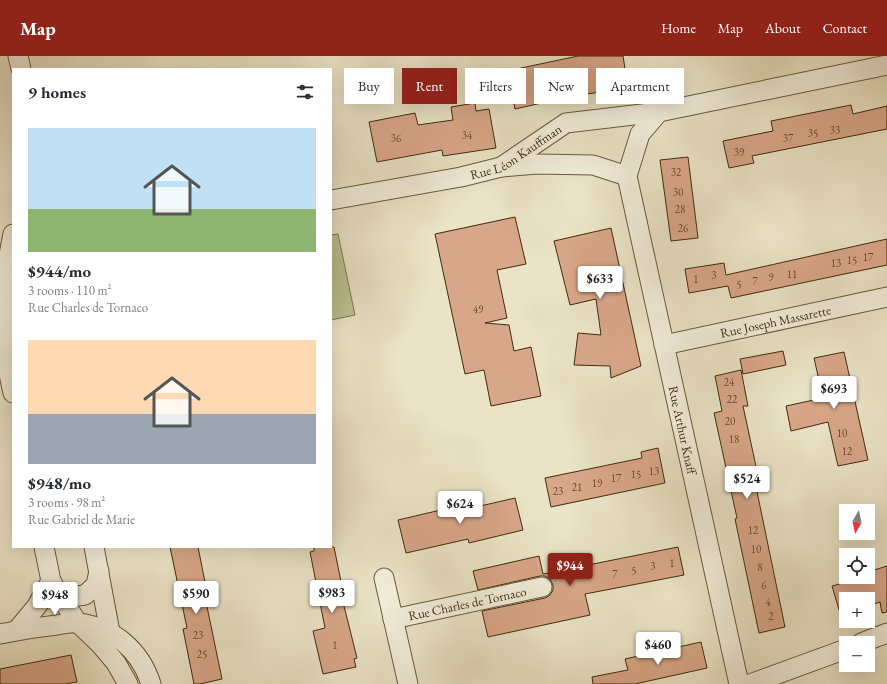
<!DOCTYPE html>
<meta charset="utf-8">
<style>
:root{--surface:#fff;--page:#f2f2f3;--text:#2b2b33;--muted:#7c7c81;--accent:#8f2418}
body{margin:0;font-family:"EB Garamond",serif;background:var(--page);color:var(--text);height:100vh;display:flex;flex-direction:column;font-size:15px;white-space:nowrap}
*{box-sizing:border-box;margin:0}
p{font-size:13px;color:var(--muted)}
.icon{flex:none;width:22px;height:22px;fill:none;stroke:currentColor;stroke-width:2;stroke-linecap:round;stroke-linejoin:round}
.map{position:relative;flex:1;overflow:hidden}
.side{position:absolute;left:12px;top:12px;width:320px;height:480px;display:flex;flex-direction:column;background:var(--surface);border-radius:0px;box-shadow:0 4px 16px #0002}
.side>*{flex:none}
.banner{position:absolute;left:344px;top:12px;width:380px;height:36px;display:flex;gap:8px}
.needle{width:26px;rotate:189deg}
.tools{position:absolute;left:839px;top:448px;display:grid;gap:8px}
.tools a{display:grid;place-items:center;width:36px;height:36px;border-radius:0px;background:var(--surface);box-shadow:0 4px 16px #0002;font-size:20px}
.price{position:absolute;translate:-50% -34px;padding:0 9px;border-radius:4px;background:#fff;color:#222;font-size:13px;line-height:26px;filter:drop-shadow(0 1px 2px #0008)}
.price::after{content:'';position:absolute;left:50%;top:24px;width:12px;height:9px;margin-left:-6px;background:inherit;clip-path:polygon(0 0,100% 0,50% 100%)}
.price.active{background:var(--accent);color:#fff}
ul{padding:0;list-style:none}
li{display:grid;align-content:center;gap:8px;height:212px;padding:0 16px}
li span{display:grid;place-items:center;height:124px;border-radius:0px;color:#555}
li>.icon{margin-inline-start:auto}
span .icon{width:72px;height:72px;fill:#fffc;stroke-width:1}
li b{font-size:17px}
h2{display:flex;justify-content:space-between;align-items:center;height:48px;padding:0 16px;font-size:17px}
.tag{padding:0 14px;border-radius:0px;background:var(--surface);box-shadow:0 4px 16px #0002;font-size:14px;line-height:36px}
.tag.active{background:var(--accent);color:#fff}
header{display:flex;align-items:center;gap:24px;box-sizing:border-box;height:56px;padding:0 20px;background:var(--accent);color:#fff}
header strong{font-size:19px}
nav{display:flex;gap:22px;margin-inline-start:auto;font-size:14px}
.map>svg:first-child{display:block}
.green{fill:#b9c393;stroke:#7c7850}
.building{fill:#d8a688;stroke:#402c0d}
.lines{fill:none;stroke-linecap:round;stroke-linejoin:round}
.minor-casing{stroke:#6a5a3b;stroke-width:21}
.minor{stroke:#f1edda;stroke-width:19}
.labels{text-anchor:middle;stroke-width:4;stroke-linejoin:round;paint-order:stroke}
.number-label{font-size:11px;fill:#664a2c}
.street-label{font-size:13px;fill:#402c0d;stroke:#f1edda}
</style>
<header>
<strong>Map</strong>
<nav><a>Home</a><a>Map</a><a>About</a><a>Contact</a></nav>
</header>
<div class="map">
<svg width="887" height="628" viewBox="0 0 887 628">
<rect width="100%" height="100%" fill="#eae3c6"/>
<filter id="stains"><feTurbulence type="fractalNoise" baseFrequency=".005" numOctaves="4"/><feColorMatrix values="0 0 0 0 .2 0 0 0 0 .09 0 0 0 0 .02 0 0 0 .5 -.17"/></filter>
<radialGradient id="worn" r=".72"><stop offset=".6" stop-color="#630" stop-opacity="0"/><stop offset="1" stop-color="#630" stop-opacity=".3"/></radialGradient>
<path class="green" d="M 338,178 L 355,259 L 331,264 L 331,179 Z"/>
<g class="building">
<path d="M 578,0 L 623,0 L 628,32 L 573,40 L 515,53 L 507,15 Z"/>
<path d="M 475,47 L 476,55 L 489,53 L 496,92 L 443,100 L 442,94 L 377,106 L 369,66 L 415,57 L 418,69 L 453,64 L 451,51 Z"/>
<path d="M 851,49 L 853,58 L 887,50 L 887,73 L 752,100 L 754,107 L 729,112 L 723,85 L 773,75 L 771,65 Z"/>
<path d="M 688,101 L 698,182 L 671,185 L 660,104 Z"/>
<path d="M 515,161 L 526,208 L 497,214 L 507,262 L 485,267 L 509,269 L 514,295 L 531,291 L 541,340 L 491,350 L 484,314 L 465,318 L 435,178 Z"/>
<path d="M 611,172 L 641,310 L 611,322 L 610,310 L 574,309 L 578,277 L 601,279 L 596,243 L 570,249 L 554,185 Z"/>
<path d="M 887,183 L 887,209 L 731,242 L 728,230 L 689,237 L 685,213 L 724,207 L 726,219 Z"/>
<path d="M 783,295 L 786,309 L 743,318 L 740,303 Z"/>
<path d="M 844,296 L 868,404 L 838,410 L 828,366 L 791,375 L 786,350 L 823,342 L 814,302 Z"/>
<path d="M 741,314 L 748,350 L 743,350 L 760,429 L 756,431 L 785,571 L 759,577 L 735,463 L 737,462 L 714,357 L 722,355 L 715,320 Z"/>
<path d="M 658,392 L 665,427 L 551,451 L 545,422 L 642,402 L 641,396 Z"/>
<path d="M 515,442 L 523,474 L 469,487 L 468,483 L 406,497 L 398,464 L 462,449 L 463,454 Z"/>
<path d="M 170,491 L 198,491 L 208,541 L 205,541 L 222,623 L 200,628 L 194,628 L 183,573 L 187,572 Z"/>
<path d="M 314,491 L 334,491 L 345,545 L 343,546 L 357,602 L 354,603 L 356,611 L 323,618 L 313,575 L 325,572 L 310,496 L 314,495 Z"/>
<path d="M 678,491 L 684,519 L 585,538 L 590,559 L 488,581 L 482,555 L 545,542 L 550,539 L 553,534 L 553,529 L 550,523 L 545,520 L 540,520 L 478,534 L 473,515 L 539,500 L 543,518 Z"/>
<path d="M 887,510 L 887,556 L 882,557 L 880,546 L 868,550 L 868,543 L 846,543 L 846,556 L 840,557 L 832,530 L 864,521 L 868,521 L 868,520 L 872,519 L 871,515 Z"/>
<path d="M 701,586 L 707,612 L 635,628 L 593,628 L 592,621 L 628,614 L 625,603 Z"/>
<path d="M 71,599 L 77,626 L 65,628 L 0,628 L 0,613 Z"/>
</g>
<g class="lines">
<g class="minor-casing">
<g id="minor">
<path d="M 18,0 L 21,13"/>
<path id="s1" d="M 659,56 L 640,78 L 627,120 L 739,628"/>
<path d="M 502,111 L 537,108 L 593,109 L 627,120"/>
<path id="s2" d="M 331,144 L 461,121 L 501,111 L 566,67 L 659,56 L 887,9"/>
<path d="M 13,178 C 7,207 3,237 3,267 C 3,291 8,314 13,337"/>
<path id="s3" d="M 664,289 L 887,241"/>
<path d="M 44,491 L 51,525 L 58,537 L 77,566 L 101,589 L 116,607 L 128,628"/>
<path d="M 94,491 L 110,576"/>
<path d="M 384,522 L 408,628"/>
<path d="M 58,537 L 71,541 L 85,539 L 96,529 L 99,515"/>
<path id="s4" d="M 393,563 L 542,531"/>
<path d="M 17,574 L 37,550 L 51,525"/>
<path d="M 0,578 C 19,574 38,571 57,569 C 64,568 72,566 79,567 C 114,572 140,594 151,628"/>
<path d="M 861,587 L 887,577"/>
<path d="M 750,628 L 846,593"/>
</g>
</g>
<use href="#minor" class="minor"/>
</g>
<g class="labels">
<g class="number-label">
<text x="835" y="78">33</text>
<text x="813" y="81">35</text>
<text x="467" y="83">34</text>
<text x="396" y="86">36</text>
<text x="788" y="86">37</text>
<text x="739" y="100">39</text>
<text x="676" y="120">32</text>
<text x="678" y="140">30</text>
<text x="680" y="157">28</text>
<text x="683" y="176">26</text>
<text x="868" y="205">17</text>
<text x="852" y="208">15</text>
<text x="836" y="211">13</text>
<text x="792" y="222">11</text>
<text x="714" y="223">3</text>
<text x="771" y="225">9</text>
<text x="696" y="227">1</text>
<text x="755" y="229">7</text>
<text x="739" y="232">5</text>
<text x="478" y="257">49</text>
<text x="729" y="330">24</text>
<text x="732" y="347">22</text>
<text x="730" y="369">20</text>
<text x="842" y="381">10</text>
<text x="734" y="387">18</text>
<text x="847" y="399">12</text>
<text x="654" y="419">13</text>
<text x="636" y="422">15</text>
<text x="616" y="426">17</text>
<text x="597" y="431">19</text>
<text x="577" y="435">21</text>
<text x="558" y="439">23</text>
<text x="753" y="478">12</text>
<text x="756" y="497">10</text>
<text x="672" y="511">1</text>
<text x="653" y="514">3</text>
<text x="760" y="515">8</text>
<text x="634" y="518">5</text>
<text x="615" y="522">7</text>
<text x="764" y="533">6</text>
<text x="768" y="550">4</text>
<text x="771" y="564">2</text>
<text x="198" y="583">23</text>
<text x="335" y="593">1</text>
<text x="202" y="602">25</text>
</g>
<g class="street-label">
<text dy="5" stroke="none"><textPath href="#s2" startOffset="193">Rue Léon Kauffman</textPath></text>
<text dy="5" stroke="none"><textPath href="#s3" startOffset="114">Rue Joseph Massarette</textPath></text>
<text dy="5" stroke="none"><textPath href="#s1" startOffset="333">Rue Arthur Knaff</textPath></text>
<text dy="5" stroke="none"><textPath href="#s4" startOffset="76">Rue Charles de Tornaco</textPath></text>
</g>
</g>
<rect width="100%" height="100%" filter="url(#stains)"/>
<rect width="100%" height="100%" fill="url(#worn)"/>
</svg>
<div class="tools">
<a><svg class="needle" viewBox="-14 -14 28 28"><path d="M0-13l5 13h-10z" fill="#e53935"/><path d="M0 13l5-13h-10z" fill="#7c7c81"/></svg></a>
<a><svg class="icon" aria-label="locate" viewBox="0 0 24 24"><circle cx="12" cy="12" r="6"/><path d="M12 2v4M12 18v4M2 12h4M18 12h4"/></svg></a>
<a>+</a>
<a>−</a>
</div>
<b class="price" style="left:600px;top:244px">$633</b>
<b class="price" style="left:834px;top:354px">$693</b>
<b class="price" style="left:747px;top:444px">$524</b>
<b class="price" style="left:460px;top:469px">$624</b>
<b class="price active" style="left:570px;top:531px">$944</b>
<b class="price" style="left:332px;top:558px">$983</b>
<b class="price" style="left:196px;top:559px">$590</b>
<b class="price" style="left:55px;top:560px">$948</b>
<b class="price" style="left:658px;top:610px">$460</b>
<div class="banner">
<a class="tag">Buy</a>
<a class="tag active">Rent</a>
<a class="tag">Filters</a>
<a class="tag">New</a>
<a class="tag">Apartment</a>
</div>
<section class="side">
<h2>9 homes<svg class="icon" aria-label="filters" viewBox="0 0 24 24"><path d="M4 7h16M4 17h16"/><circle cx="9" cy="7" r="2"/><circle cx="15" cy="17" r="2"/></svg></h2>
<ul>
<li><span style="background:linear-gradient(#bfe0f5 65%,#8fb573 0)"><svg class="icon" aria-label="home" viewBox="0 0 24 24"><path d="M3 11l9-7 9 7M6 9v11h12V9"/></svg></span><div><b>$944/mo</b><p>3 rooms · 110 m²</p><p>Rue Charles de Tornaco</p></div></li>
<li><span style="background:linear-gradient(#ffd9b3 60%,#9aa5b1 0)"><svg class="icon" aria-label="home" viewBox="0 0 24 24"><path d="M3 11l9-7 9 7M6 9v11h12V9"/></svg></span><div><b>$948/mo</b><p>3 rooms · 98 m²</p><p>Rue Gabriel de Marie</p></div></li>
</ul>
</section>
</div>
